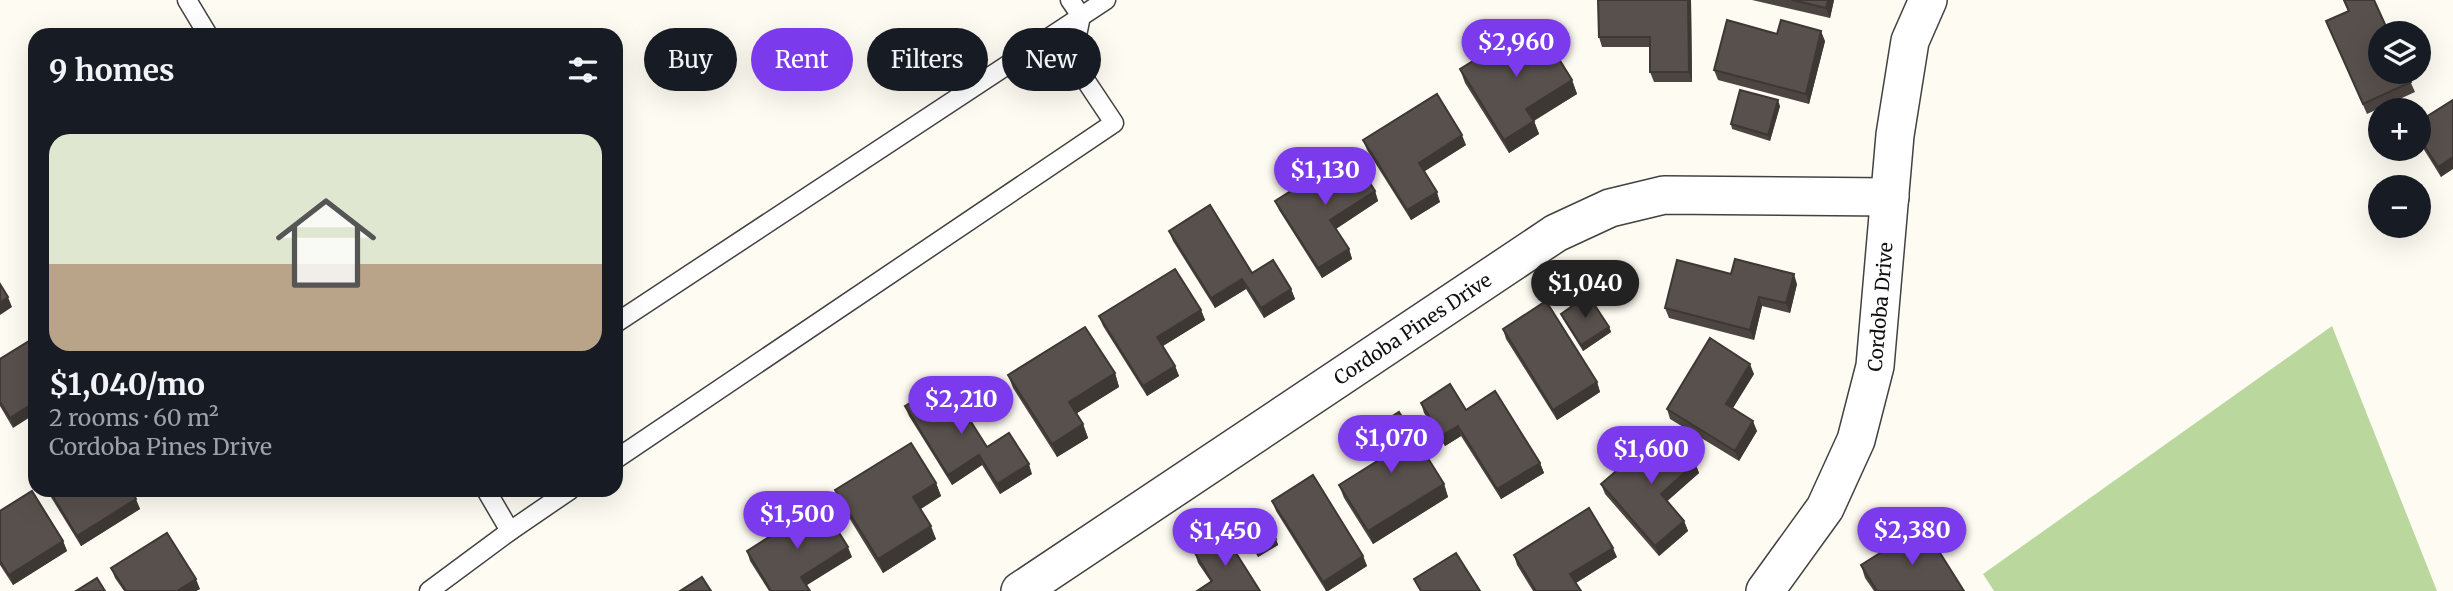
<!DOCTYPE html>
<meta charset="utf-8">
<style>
:root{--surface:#171b24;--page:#20242c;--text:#f1f3f6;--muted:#9ea1a6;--accent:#7c3aed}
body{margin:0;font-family:Merriweather,serif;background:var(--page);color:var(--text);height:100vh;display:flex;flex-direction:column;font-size:26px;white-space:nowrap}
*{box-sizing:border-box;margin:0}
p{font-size:23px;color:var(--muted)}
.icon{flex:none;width:38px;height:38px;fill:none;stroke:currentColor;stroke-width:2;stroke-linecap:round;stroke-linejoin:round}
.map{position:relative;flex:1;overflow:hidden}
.details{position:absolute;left:28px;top:28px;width:595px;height:469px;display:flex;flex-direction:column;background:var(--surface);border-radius:21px;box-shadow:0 7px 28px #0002}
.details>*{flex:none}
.banner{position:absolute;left:644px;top:28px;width:665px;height:63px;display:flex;gap:14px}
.buttons{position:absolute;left:2368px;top:21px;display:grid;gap:14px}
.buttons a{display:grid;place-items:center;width:63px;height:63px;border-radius:50%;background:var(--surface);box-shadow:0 7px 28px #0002;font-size:35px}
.price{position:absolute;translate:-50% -60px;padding:0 16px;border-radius:24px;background:var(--accent);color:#fff;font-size:23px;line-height:46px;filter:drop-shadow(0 2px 4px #0008)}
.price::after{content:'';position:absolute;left:50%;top:42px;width:21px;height:16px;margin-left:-10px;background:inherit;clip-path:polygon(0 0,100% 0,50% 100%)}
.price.on{background:#222;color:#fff}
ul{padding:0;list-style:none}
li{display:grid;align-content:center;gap:14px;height:371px;padding:0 21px}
li span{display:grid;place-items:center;height:217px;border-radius:21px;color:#555}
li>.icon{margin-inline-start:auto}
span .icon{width:126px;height:126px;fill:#fffc;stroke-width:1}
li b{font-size:30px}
h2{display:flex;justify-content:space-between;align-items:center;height:84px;padding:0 21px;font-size:30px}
.chip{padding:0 24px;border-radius:32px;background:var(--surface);box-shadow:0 7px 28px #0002;font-size:24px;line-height:63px}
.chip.on{background:var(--accent);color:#fff}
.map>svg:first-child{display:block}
.forest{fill:#bad89d}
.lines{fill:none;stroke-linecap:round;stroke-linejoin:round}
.service-casing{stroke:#424242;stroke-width:21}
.minor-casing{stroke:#424242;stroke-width:40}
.service{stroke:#fff;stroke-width:18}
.minor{stroke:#fff;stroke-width:37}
.wall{fill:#4c4541}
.shaded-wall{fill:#3e3835}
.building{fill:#58504c;stroke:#3e3835;stroke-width:2}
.labels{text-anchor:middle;stroke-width:7;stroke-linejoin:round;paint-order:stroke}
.street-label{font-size:19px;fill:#0f0f0f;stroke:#fff}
</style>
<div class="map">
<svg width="2453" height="591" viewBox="0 0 2453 591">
<rect width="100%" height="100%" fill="#fefbf2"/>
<path class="forest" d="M 2332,326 L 2437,591 L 1994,591 L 1983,574 Z"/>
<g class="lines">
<g class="service-casing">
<g id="service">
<path d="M 187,0 L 208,35"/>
<path d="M 616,323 L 1106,0"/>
<path d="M 616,459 L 1114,123 L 1072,60 L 1081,16 L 1070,0"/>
<path d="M 510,531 L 570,490"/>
<path d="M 429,591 L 510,531 L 486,490"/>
</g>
</g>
<g class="minor-casing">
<g id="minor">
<path id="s1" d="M 1020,591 L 1556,233 L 1610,208 L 1664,195 L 1890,197"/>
<path id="s2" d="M 1765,591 L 1825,508 L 1856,440 L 1875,366 L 1895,135 L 1910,41 L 1928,0"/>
</g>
</g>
<use href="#service" class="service"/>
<use href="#minor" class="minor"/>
</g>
<g class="wall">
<path d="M 1598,0 L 1691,0 L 1692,82 L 1654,82 L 1650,72 L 1650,47 L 1602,47 L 1599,37 Z"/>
<path d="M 1752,0 L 1834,0 L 1830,18 Z"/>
<path d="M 2343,0 L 2374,0 L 2415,92 L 2367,114 L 2326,21 L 2348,11 Z"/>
<path d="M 1777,34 L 1825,41 L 1809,104 L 1718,80 L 1714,70 Z"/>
<path d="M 1460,69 L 1572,80 L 1577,94 L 1534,121 L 1539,134 L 1509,153 L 1465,83 Z"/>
<path d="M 2453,100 L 2441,177 L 2418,140 L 2418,122 Z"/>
<path d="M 1780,106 L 1770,141 L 1732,129 L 1731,124 Z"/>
<path d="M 1363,140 L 1466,145 L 1424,171 L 1440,202 L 1411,220 L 1367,150 Z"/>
<path d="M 1375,191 L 1378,201 L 1336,229 L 1349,249 L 1352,259 L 1322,278 L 1279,210 L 1275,201 Z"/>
<path d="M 1169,231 L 1252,273 L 1291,289 L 1295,299 L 1264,318 L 1246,289 L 1215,308 L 1173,241 Z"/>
<path d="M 1797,284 L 1790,313 L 1762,306 L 1754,340 L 1669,318 L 1665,308 Z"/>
<path d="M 1201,310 L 1205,320 L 1163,346 L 1175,366 L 1179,376 L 1147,396 L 1103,326 L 1099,316 Z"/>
<path d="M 1561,314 L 1609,327 L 1611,332 L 1583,351 L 1563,319 Z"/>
<path d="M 1503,329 L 1597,382 L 1600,392 L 1557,420 L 1506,339 Z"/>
<path d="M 0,359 L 13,428 L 0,406 Z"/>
<path d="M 1115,373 L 1119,387 L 1077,413 L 1083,424 L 1088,438 L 1057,457 L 1013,388 L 1008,375 Z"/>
<path d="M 1754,374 L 1733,408 L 1757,431 L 1739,461 L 1670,419 L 1667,409 Z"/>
<path d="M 1421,403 L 1466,410 L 1540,463 L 1544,473 L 1501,499 L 1461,436 L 1445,446 L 1424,413 Z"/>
<path d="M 905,406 L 987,447 L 1032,474 L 1000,494 L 982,465 L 952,485 L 909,416 Z"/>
<path d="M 1366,433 L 1444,484 L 1448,497 L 1373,544 L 1344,498 L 1339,485 L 1379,460 L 1371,446 Z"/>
<path d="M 1695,463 L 1699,473 L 1667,501 L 1684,521 L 1688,531 L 1659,556 L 1605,494 L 1601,484 Z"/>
<path d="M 936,483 L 941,496 L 921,509 L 936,539 L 883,573 L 840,503 L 835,490 Z"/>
<path d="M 47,490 L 131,490 L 140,509 L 81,546 L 49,494 Z"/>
<path d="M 1272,501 L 1363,556 L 1367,566 L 1328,591 L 1326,591 L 1276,511 Z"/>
<path d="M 0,511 L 63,541 L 67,551 L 13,585 L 0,565 Z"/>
<path d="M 1243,530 L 1276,539 L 1278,545 L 1258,557 L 1245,535 Z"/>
<path d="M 747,551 L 852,557 L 806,585 L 810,591 L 769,591 L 750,561 Z"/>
<path d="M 1195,553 L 1260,591 L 1211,582 L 1198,563 Z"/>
<path d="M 1514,555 L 1617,557 L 1576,583 L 1581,591 L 1533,591 L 1517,565 Z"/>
<path d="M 1861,565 L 1964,591 L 1874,591 L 1865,578 Z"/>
<path d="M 111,568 L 200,589 L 196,591 L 124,591 L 115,578 Z"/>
</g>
<g class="shaded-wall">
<path d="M 1688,0 L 1691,0 L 1692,82 L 1689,72 Z"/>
<path d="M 1828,0 L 1834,0 L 1830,18 L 1826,8 Z"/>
<path d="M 1821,31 L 1825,41 L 1809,104 L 1806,94 Z"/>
<path d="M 1572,80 L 1577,94 L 1531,122 L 1526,109 Z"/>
<path d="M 1778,100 L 1780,106 L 1770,141 L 1768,135 Z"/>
<path d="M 1534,121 L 1539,134 L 1509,153 L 1504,140 Z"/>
<path d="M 1462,135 L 1466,145 L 1422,173 L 1419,163 Z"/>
<path d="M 2453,157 L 2453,169 L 2441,177 L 2438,167 Z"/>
<path d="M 1375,191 L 1378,201 L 1334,230 L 1330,220 Z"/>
<path d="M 1437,192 L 1440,202 L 1411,220 L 1407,210 Z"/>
<path d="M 1349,249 L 1352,259 L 1322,278 L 1318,268 Z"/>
<path d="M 1794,274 L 1797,284 L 1790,313 L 1786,303 Z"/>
<path d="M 1242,279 L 1246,289 L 1215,308 L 1211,298 Z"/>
<path d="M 1291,289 L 1295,299 L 1264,318 L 1261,308 Z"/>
<path d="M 8,297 L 12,307 L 0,315 L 0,303 Z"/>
<path d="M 1759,297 L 1762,306 L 1754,340 L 1750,330 Z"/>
<path d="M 1201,310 L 1205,320 L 1161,347 L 1157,337 Z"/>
<path d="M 1609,327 L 1611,332 L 1583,351 L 1581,345 Z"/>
<path d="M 1750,364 L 1754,374 L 1729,414 L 1726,404 Z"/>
<path d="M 1175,366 L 1179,376 L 1147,396 L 1143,386 Z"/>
<path d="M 1115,373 L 1119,387 L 1074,415 L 1069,402 Z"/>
<path d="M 1597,382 L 1600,392 L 1557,420 L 1553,410 Z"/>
<path d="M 35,402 L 35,414 L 13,428 L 10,418 Z"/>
<path d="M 1753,421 L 1757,431 L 1739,461 L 1735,451 Z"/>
<path d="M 1083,424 L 1088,438 L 1057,457 L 1052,444 Z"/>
<path d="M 1458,426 L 1461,436 L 1445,446 L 1441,436 Z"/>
<path d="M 979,455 L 982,465 L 952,485 L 948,475 Z"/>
<path d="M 1540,463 L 1544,473 L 1501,499 L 1497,489 Z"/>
<path d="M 1695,463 L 1699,473 L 1664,504 L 1661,494 Z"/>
<path d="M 1029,464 L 1032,474 L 1000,494 L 997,484 Z"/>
<path d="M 936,483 L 941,496 L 918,510 L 913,497 Z"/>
<path d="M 1444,484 L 1448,497 L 1373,544 L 1368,531 Z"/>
<path d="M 136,499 L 140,509 L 81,546 L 77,536 Z"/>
<path d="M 1684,521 L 1688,531 L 1659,556 L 1655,546 Z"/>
<path d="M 931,526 L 936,539 L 883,573 L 878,559 Z"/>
<path d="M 1276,539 L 1278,545 L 1258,557 L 1256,551 Z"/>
<path d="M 63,541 L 67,551 L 13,585 L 9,575 Z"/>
<path d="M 848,547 L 852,557 L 804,587 L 801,577 Z"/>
<path d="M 1613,548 L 1617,557 L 1574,584 L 1570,574 Z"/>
<path d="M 1363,556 L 1367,566 L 1328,591 L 1326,591 L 1323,582 Z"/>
<path d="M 196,579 L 200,589 L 196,591 L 177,591 Z"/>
</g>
<g class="building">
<path d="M 1598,0 L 1688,0 L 1689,72 L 1650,72 L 1650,37 L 1599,37 Z"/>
<path d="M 1792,0 L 1828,0 L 1826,8 Z"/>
<path d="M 2344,0 L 2374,0 L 2389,33 L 2380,33 L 2380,72 L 2407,72 L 2411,82 L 2363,104 L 2326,21 L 2349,11 Z"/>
<path d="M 1727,20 L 1777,34 L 1781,20 L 1821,31 L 1806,94 L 1714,70 Z"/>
<path d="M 1536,22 L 1572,80 L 1526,109 L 1534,121 L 1504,140 L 1460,69 Z"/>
<path d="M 1740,90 L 1778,100 L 1768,135 L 1731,124 Z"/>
<path d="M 1437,94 L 1462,135 L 1419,163 L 1437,192 L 1407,210 L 1363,140 Z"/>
<path d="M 2453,100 L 2453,157 L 2438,167 L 2418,136 L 2418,122 Z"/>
<path d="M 1351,153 L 1375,191 L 1330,220 L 1349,249 L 1318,268 L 1275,201 Z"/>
<path d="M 1210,205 L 1252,273 L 1273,260 L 1291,289 L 1261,308 L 1242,279 L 1211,298 L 1169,231 Z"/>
<path d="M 1735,259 L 1794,274 L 1786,303 L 1759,297 L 1750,330 L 1665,308 L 1677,260 L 1731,274 Z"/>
<path d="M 1175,269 L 1201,310 L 1157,337 L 1175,366 L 1143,386 L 1099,316 Z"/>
<path d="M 0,284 L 8,297 L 0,303 Z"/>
<path d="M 1588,295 L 1609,327 L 1581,345 L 1561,314 Z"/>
<path d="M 1546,301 L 1597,382 L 1553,410 L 1503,329 Z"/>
<path d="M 1085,327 L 1115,373 L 1069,402 L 1083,424 L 1052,444 L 1008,375 Z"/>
<path d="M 34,338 L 35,340 L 35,402 L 10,418 L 0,402 L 0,359 Z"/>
<path d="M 1710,338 L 1750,364 L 1726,404 L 1753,421 L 1735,451 L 1667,409 Z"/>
<path d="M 945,381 L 987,447 L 1009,433 L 1029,464 L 997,484 L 979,455 L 948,475 L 905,406 Z"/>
<path d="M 1450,384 L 1466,410 L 1495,391 L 1540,463 L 1497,489 L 1458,426 L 1441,436 L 1421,403 Z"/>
<path d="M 1399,412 L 1444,484 L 1368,531 L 1339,485 L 1382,458 L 1366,433 Z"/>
<path d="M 1665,429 L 1695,463 L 1661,494 L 1684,521 L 1655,546 L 1601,484 Z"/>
<path d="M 911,443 L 936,483 L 913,497 L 931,526 L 878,559 L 835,490 Z"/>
<path d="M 1313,475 L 1363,556 L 1323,582 L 1272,501 Z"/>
<path d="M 49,490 L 131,490 L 136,499 L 77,536 Z"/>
<path d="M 32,491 L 63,541 L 9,575 L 0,561 L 0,511 Z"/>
<path d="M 821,504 L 848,547 L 801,577 L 810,591 L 771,591 L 747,551 Z"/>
<path d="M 1589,508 L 1613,548 L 1570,574 L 1581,591 L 1536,591 L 1514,555 Z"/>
<path d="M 1262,517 L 1276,539 L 1256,551 L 1243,530 Z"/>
<path d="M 1923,526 L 1964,591 L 1877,591 L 1861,565 Z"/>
<path d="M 167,533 L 196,579 L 177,591 L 126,591 L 111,568 Z"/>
<path d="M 1224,534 L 1260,591 L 1197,591 L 1212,581 L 1195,553 Z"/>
<path d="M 1456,553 L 1480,591 L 1421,591 L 1414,579 Z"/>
<path d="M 702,577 L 711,591 L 680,591 Z"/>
<path d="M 97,578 L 105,591 L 76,591 Z"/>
</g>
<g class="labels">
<g class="street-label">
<text dy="7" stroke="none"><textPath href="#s2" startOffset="313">Cordoba Drive</textPath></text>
<text dy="7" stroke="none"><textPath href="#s1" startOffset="472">Cordoba Pines Drive</textPath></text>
</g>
</g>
</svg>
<div class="buttons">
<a><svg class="icon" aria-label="layers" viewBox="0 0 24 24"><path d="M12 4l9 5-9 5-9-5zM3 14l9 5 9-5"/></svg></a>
<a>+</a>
<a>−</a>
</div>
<b class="price" style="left:1516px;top:79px">$2,960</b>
<b class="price" style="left:1325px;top:207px">$1,130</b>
<b class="price on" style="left:1585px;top:320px">$1,040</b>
<b class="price" style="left:961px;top:436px">$2,210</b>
<b class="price" style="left:1391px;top:475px">$1,070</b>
<b class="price" style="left:1651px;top:486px">$1,600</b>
<b class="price" style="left:797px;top:551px">$1,500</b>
<b class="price" style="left:1912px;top:567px">$2,380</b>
<b class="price" style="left:1225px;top:568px">$1,450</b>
<div class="banner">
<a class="chip">Buy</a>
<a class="chip on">Rent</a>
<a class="chip">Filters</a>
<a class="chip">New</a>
</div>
<section class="details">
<h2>9 homes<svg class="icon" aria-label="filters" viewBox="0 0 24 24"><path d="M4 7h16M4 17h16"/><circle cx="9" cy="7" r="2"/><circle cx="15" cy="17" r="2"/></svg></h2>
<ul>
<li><span style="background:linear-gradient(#dfe7d0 60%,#b9a48a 0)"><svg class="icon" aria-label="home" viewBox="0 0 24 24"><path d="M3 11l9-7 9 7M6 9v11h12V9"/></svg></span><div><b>$1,040/mo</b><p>2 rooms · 60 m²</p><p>Cordoba Pines Drive</p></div></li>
</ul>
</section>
</div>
